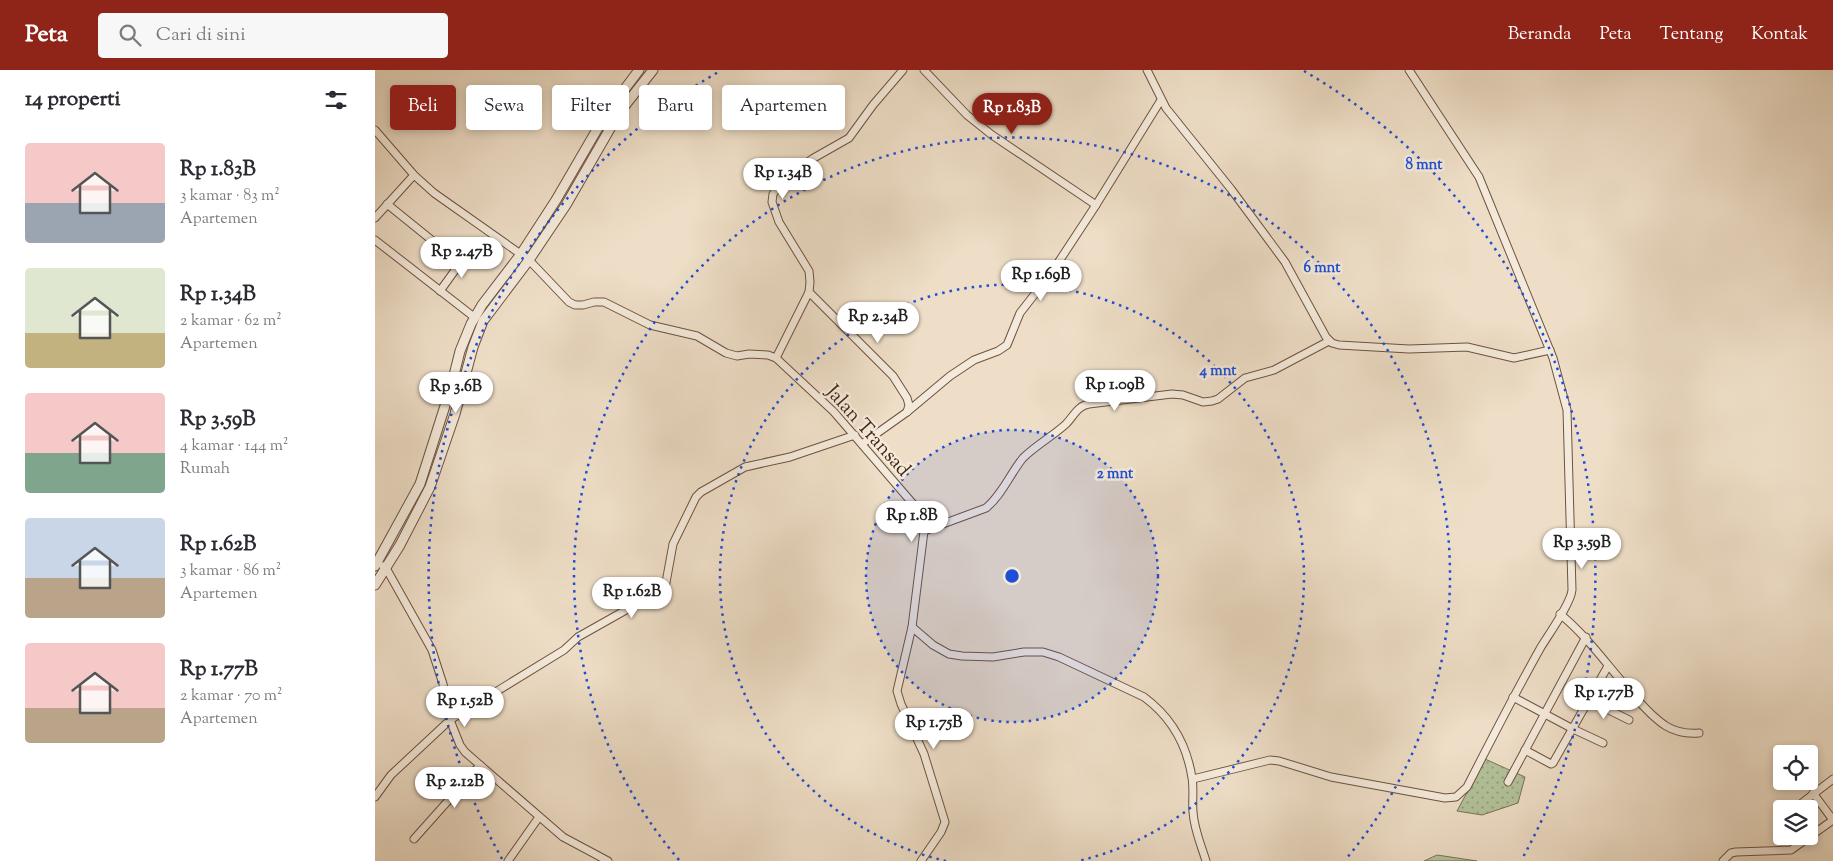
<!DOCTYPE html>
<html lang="id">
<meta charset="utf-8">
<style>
:root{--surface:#fff;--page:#f7f7f7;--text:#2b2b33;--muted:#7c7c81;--accent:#8f2418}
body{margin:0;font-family:"Sorts Mill Goudy",serif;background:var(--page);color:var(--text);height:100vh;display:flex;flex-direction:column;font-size:19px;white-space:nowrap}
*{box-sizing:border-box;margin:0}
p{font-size:16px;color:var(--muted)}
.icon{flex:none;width:28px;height:28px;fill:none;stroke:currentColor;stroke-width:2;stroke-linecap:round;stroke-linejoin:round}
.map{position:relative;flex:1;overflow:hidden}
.details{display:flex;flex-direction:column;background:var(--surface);width:375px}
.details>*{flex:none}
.banner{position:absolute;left:15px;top:15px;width:475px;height:45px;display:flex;gap:10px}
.buttons{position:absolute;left:1398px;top:675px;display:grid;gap:10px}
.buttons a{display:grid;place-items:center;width:45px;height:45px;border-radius:5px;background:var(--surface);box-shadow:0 2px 8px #0003;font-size:25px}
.price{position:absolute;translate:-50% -42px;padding:0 11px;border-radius:18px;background:#fff;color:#222;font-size:16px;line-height:32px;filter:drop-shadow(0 1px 2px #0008)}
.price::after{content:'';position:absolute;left:50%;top:30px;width:15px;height:11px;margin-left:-8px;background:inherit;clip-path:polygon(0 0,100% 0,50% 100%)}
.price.active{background:var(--accent);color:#fff}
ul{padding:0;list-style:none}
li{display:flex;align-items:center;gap:15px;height:125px;padding:0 25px}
li span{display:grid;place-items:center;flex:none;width:140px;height:100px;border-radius:5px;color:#555}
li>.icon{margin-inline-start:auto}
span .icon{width:60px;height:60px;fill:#fffc;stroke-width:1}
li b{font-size:21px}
h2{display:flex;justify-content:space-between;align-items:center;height:60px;padding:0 25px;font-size:21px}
.tag{padding:0 18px;border-radius:5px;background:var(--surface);box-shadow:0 2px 8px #0003;font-size:18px;line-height:45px}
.tag.active{background:var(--accent);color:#fff}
header{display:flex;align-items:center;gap:30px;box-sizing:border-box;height:70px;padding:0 25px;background:var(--accent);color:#fff}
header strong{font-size:24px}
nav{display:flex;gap:28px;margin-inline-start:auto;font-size:18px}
.search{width:350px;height:45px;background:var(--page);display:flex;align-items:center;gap:12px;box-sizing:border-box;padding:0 18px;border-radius:5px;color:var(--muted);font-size:19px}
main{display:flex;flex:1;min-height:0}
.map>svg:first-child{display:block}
.green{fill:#b2c29a;stroke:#7b7356}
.garden{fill:url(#garden-dots);stroke:#7b7356}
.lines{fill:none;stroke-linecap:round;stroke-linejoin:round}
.minor-casing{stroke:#6e5240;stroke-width:9}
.tertiary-casing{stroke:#6e5240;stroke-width:11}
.minor{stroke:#f4eadb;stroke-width:7}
.tertiary{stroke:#f4eadb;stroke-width:9}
.ring{fill:none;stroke:#1d4ed8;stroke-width:2.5;stroke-dasharray:2.5 5}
.labels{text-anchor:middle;stroke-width:5;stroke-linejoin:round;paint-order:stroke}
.street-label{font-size:20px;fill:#442413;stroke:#f4eadb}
.centre{fill:#1d4ed8;stroke:#f4eadb;stroke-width:2.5}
.ring-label{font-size:15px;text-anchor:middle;font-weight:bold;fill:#1d4ed8;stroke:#f4eadb;stroke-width:5;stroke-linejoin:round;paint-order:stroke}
</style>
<header>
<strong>Peta</strong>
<div class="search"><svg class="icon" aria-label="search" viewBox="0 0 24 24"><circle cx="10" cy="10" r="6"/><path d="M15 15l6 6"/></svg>Cari di sini</div>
<nav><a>Beranda</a><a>Peta</a><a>Tentang</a><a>Kontak</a></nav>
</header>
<main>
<section class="details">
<h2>14 properti<svg class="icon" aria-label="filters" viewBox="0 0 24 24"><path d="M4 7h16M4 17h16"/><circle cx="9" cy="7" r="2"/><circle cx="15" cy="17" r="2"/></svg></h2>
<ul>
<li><span style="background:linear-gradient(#f6c9c9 60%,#9aa5b1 0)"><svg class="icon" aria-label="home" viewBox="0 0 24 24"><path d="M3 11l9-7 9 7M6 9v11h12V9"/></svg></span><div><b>Rp 1.83B</b><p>3 kamar · 83 m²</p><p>Apartemen</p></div></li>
<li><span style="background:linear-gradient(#dfe7d0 65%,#c2b280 0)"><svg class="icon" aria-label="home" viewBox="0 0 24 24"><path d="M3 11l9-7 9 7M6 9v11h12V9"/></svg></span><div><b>Rp 1.34B</b><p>2 kamar · 62 m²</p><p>Apartemen</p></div></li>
<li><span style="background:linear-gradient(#f6c9c9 60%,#7fa58c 0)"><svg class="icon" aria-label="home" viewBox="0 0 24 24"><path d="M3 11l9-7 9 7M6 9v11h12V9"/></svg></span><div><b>Rp 3.59B</b><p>4 kamar · 144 m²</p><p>Rumah</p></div></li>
<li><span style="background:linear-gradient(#c9d6e8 60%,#b9a48a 0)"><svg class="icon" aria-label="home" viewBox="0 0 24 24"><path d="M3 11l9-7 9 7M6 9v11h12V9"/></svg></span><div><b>Rp 1.62B</b><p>3 kamar · 86 m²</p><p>Apartemen</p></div></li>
<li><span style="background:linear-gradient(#f6c9c9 65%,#b9a48a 0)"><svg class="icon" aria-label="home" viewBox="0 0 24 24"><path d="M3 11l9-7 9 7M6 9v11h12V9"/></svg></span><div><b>Rp 1.77B</b><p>2 kamar · 70 m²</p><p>Apartemen</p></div></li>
</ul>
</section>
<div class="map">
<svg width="1458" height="791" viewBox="0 0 1458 791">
<defs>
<pattern id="garden-dots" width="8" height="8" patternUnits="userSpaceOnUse" patternTransform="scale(1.25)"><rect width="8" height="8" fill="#b2c29a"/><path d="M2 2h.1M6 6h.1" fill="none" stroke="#929d7c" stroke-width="1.8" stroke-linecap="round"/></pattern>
</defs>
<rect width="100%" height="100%" fill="#eedec7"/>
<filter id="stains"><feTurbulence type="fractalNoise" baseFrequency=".004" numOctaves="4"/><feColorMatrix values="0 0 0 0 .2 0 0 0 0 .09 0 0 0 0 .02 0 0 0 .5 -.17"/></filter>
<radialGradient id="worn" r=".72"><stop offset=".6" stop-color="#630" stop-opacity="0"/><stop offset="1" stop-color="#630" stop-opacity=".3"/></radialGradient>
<path class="green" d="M 1062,785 L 1102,791 L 1049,791 Z"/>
<path class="garden" d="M 1110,689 L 1150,707 L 1143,733 L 1107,745 L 1082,741 Z"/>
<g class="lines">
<g class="minor-casing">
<g id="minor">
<path d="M 549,0 L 592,45 L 617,65 L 721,135"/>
<path d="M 772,0 L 791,38 L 856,119 L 910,192 L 951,267 L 957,273 L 964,275 L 1034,279 L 1092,277 L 1139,288 L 1175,280"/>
<path d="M 0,60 L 39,105 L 59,123 L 154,190 L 194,232 L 200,235 L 208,235 L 219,232 L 229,232 L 275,255 L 322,266 L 351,283 L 362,286 L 374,284 L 393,285 L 401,288 L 459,342 L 545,442 L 549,461 L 537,557 L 558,575 L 574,584 L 587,586 L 618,587 L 649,582 L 668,582 L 684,587 L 769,627 C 796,647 812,675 817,708 C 819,719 817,731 818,742 C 819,759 826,775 831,791"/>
<path d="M 12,134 L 85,193"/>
<path d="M 0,148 L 39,105"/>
<path d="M 0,170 L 99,247"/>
<path d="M 65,221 L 91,185"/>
<path d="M 434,222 L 518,306 L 532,328 L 534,335 L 532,342"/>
<path d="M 401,288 L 434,222 L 435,212 L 434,201 L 404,152 L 397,132 L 398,124 L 405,114 L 437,89 L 474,68 L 498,35 L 528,0"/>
<path d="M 487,374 L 532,342 L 575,306 L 599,290 L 623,281 L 632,275 L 645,243 L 677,202 L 721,135 L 786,30"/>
<path d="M 549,461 L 611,438 C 627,425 635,404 648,388 C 661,375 678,366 691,354 C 699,346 702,336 714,334 L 797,324 L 808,325 L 828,332 L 837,331 L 843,329 L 870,308 L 899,300 L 954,271"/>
<path d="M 8,496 L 11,498 L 57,580 L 68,614 L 75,650 L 85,675 L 90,682 L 188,767 L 233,791"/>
<path d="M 1185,544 C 1212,566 1232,595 1255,621 C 1265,633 1277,647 1291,656 C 1301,662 1312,664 1324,663"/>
<path d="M 537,557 L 522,621 L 526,634 L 549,684 L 570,752 L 566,762 L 546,791"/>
<path d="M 1138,627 L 1198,659 L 1228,673"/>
<path d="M 1214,630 L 1254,650"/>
<path d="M 1150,680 L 1176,694 L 1178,693 L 1233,596"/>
<path d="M 818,709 L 895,690 L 904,691 L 956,707 L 1070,728 L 1081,727 L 1092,717 C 1116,670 1140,623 1166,577 C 1174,564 1196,533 1197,520 L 1192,340 L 1178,288 L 1104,107 L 1034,0"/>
<path d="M 1133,712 L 1211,567"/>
<path d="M 1438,723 L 1458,750"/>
<path d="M 0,727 L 16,705 L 75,650 L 189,580 L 203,567 L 290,518 L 298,474 L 321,427 L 326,422 L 370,397 L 415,387 L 480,365"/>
<path d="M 1419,739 L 1458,709"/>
<path d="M 39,769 L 105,695"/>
<path d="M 133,791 L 164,747"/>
<path d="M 1348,791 L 1356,783 L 1361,782 L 1416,780 L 1458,750"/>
</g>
</g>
<g class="tertiary-casing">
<g id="tertiary">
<path d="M 0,496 L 45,414 L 76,317 L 85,281 L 96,254 L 107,235 L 146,184 L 181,130 L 231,44 L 264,0"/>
<path d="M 0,515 L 25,475 L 55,417 L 80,344 L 98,277 L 108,251 L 154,190 L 191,135 L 244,43 L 278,0"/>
</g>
</g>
<use href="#minor" class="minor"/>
<use href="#tertiary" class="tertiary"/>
</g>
<circle cx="637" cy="506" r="146" fill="#1d4ed8" fill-opacity=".12"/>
<g class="ring">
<circle cx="637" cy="506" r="146"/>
<path d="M571 791A292 292 0 1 1 703 791"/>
<path d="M304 790A438 438 0 1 1 970 790"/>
<path d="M127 789A583 583 0 0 1 345 1M929 1A583 583 0 0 1 1147 789"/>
</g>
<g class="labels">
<g class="street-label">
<text transform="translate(494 360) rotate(48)" y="7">Jalan Transad</text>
</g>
</g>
<circle cx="637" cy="506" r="8" class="centre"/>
<g class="ring-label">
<text x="1049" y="99">8 mnt</text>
<text x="947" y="202">6 mnt</text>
<text x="843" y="305">4 mnt</text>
<text x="740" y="408">2 mnt</text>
</g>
<rect width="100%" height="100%" filter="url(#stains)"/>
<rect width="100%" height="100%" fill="url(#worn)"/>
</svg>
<div class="buttons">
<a><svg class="icon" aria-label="locate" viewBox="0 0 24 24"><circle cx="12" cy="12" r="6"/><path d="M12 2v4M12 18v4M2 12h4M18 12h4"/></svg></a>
<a><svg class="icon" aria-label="layers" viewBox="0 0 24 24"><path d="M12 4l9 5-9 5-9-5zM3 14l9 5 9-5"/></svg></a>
</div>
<b class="price active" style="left:637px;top:65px">Rp 1.83B</b>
<b class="price" style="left:408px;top:130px">Rp 1.34B</b>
<b class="price" style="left:87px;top:209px">Rp 2.47B</b>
<b class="price" style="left:666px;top:232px">Rp 1.69B</b>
<b class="price" style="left:503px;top:274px">Rp 2.34B</b>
<b class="price" style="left:740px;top:342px">Rp 1.09B</b>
<b class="price" style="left:81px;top:344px">Rp 3.6B</b>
<b class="price" style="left:537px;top:473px">Rp 1.8B</b>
<b class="price" style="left:1207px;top:500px">Rp 3.59B</b>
<b class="price" style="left:257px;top:549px">Rp 1.62B</b>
<b class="price" style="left:1229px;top:650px">Rp 1.77B</b>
<b class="price" style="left:90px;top:658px">Rp 1.52B</b>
<b class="price" style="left:559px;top:680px">Rp 1.75B</b>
<b class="price" style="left:80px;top:739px">Rp 2.12B</b>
<div class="banner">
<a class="tag active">Beli</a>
<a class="tag">Sewa</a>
<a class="tag">Filter</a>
<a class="tag">Baru</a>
<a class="tag">Apartemen</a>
</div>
</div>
</main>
